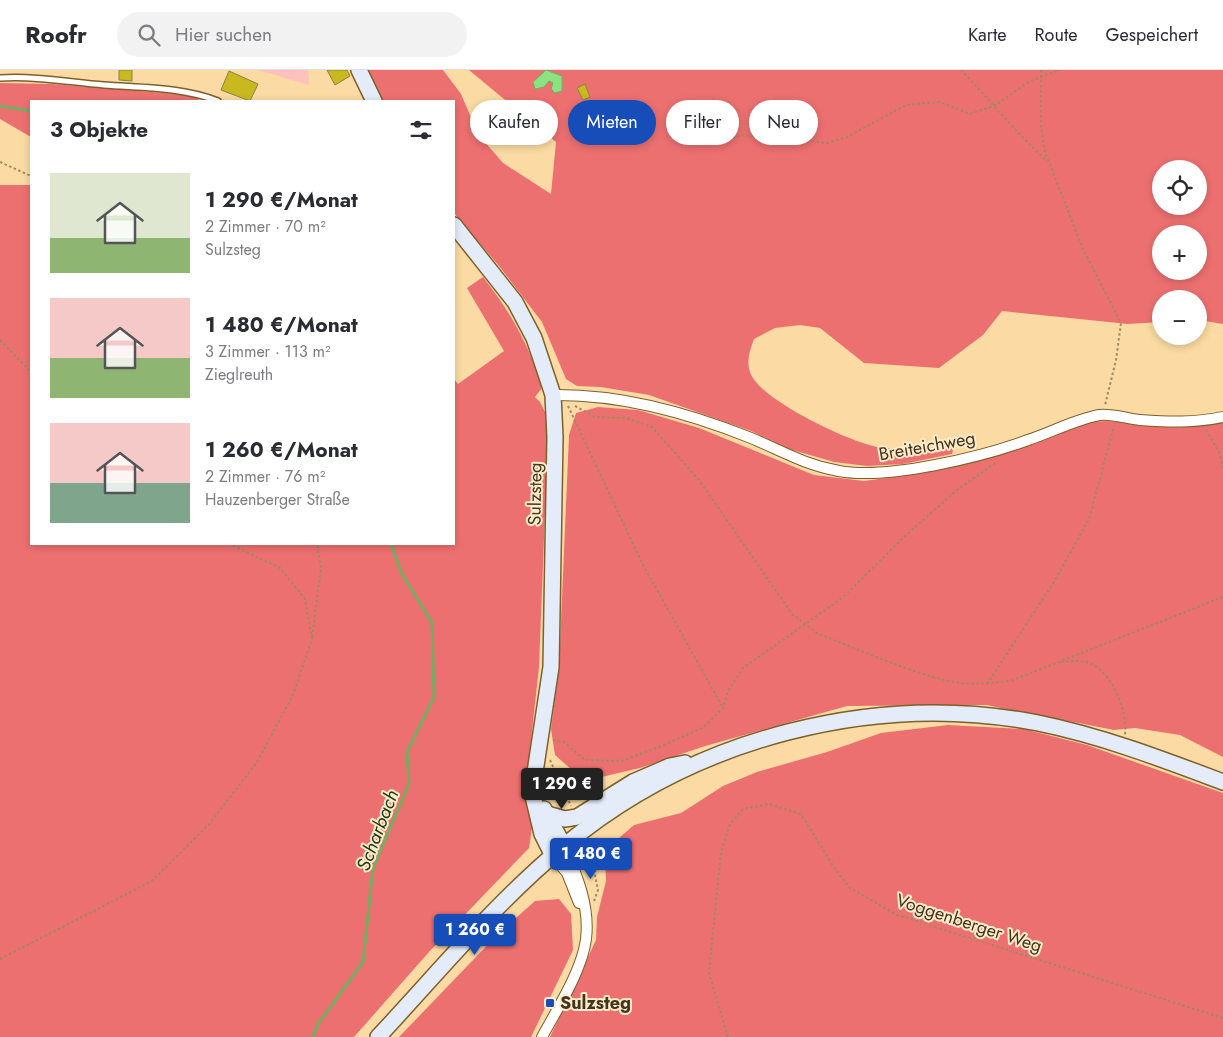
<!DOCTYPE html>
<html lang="de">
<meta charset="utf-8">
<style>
:root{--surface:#fff;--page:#f2f2f3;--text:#2b2b33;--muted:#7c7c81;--line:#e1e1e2;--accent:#164db9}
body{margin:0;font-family:Jost,sans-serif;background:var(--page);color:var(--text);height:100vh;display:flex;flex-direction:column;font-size:19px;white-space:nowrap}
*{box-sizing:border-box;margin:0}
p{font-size:16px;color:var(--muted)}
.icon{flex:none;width:28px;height:28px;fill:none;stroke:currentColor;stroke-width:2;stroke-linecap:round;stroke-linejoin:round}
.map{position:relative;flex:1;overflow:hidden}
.side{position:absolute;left:30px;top:30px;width:425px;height:445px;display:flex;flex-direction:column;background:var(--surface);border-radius:0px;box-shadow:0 2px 8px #0003}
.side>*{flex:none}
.top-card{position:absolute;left:470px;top:30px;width:475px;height:45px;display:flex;gap:10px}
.controls{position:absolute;left:1152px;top:90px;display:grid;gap:10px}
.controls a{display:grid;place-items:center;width:55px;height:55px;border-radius:50%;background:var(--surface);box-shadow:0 2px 8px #0003;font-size:25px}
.price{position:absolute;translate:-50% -42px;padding:0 11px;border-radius:5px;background:var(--accent);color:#fff;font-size:16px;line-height:32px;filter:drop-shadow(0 1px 2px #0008)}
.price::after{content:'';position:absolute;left:50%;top:30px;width:15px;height:11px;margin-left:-8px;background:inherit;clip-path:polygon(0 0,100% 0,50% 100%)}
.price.on{background:#222;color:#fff}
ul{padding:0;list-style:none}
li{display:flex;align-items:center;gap:15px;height:125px;padding:0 20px}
li span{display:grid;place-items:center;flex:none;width:140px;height:100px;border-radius:0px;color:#555}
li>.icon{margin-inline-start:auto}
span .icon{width:60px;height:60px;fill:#fffc;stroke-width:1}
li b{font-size:21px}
h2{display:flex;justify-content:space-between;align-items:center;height:60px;padding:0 20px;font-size:21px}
.chip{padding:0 18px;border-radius:22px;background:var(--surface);box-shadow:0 2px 8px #0003;font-size:18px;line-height:45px}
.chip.on{background:var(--accent);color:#fff}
header{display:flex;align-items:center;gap:30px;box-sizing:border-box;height:70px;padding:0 25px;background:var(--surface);border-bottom:1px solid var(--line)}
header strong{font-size:24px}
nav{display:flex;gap:28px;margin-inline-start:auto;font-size:18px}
.search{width:350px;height:45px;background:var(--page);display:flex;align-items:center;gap:12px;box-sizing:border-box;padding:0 18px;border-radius:28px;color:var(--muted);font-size:19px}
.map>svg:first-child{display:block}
.green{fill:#fec1be}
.forest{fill:#ed7070;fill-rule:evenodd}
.water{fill:#8be281;stroke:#75ae63}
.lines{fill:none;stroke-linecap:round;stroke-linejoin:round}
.stream{stroke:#75ae63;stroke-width:3}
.building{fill:#cab81f;stroke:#898247}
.lane-casing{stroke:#7c602a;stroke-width:8}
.street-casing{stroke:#7c602a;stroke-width:12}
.secondary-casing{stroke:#7c602a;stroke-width:18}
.path{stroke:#a08a62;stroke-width:2;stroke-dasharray:2.5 2.5;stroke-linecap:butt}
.lane{stroke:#fff;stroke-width:5}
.street{stroke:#fff;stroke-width:10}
.secondary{stroke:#e5ecf9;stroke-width:15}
.poi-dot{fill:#164db9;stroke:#fdebc9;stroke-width:2}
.labels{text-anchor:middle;stroke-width:4;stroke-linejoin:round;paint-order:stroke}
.street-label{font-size:18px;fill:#41351e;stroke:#fdebc9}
.poi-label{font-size:18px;font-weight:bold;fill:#41351e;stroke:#fdebc9;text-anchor:start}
.water-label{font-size:19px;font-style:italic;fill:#183a14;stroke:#fdebc9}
</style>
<header>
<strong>Roofr</strong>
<div class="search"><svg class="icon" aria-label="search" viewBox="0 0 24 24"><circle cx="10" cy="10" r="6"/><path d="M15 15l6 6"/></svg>Hier suchen</div>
<nav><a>Karte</a><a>Route</a><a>Gespeichert</a></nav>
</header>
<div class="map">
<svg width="1223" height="967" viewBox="0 0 1223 967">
<rect width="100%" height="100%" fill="#fbdba3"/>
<path class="green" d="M 258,0 L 308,0 L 309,15 Z"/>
<g class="forest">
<path d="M 368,0 L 443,0 L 461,24 L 478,64 L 503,93 L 551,124 L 556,72 L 469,0 L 1223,0 L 1223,254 L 1199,250 L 1199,229 L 1161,229 L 1161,252 L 1128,254 L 1002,241 L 983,265 L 939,298 L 864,293 L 820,258 L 800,255 L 775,258 L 754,269 C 750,280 746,290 750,302 C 758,329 846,370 873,376 C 891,381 933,377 954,377 L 952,384 L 903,394 L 867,396 L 834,392 L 789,379 L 751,361 L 649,325 L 601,317 L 577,316 L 566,309 L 542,252 L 499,196 L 454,143 L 454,31 L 383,31 ZM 1161,99 L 1199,99 L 1199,136 L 1161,136 ZM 1161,164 L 1199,164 L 1199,201 L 1161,201 Z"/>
<path d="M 0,13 L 52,14 L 189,25 L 202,31 L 31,31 L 31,67 L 0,49 Z"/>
<path d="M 0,115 L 31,115 L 31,474 L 454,474 L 454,309 L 458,314 L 504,281 L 467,218 L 483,207 C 511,243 529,274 542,318 L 535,327 L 540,332 L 546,344 L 546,416 L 539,597 L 528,698 L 528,740 L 532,758 L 529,778 L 429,882 L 354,967 L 0,967 Z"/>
<path d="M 598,337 L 638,340 L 699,358 L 814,405 L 864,411 L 915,404 L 998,383 L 1078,352 L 1108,351 L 1167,357 L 1223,350 L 1223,687 L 1180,665 L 1135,658 L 1114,660 L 986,635 L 847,636 L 705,676 L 640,698 L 597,708 L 573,701 L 555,685 L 551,659 L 559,598 L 569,365 L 576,343 Z"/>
<path d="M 948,655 L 1024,659 L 1087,675 L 1223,723 L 1223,967 L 550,967 L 596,870 L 597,847 L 606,811 L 605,785 L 611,775 L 634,755 L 681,743 L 723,716 L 757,702 L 827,682 L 881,663 Z"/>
<path d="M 559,829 L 571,844 L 573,880 L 531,967 L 399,967 L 499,863 L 535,831 Z"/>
</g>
<path class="water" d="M 546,0 L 562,6 L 562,21 L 555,23 L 551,19 L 553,13 L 549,11 L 544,17 L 535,19 L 533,12 Z"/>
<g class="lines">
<g class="stream">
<path d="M 0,36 L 31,41"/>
<path d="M 313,967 L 318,954 L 363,892 L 373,798 L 409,714 L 407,682 L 434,627 L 432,553 L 401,502 L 391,474"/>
</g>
</g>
<g class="building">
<path d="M 119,0 L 132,0 L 132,11 L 119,10 Z"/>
<path d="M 327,0 L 347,0 L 350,6 L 335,15 Z"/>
<path d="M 229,1 L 258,14 L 250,31 L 221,20 Z"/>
<path d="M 585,14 L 590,27 L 583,30 L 577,18 Z"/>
</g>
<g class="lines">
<g class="lane-casing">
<path id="lane" d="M 0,8 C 37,6 68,12 104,15 C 143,18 182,17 218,31"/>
</g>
<g class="street-casing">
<g id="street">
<path d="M 553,325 C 619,324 689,343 751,368 C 782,381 805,395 839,401 C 887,410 982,387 1028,370 C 1052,362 1074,350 1099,345 C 1112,343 1127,349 1140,350 C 1169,352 1195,353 1223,347"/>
<path d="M 553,786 L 567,803 L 579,833"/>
<path d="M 542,967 C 557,939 582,901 586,869 C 590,836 577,805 564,776"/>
</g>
</g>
<g class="secondary-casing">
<g id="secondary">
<path d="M 359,0 L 374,31"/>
<path d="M 454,155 L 515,232 L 534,268 L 553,325 L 555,367 L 551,597 L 532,722 L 542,764 L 553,786"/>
<path d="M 544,739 L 564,776"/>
<path d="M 547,744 L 565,749 L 577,747 L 633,712 L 670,696 L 685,693"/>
<path d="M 378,967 C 438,903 496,832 564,776 C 693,668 874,621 1038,653 C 1102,666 1162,689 1223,712"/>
</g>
</g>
<g class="path">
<path d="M 961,0 C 990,30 1016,63 1047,91"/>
<path d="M 1041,0 L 1041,56 L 1045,82 L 1083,179 L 1121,253 L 1116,290 L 1105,335"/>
<path d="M 680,63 L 711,74 L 743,65 L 827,73 L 847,67 L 906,35 L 940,32 L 970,44 L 996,35 L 1030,11 L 1060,0"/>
<path d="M 0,92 L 31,106"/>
<path d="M 0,270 L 31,302"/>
<path d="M 568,336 L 642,493 L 723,638"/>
<path d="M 575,336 L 595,347 L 626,348 L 652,357 L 699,410 L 792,544 L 818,564 C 860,579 918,607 960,613 C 978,615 995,613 1013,610 L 1223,527"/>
<path d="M 1206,360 L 1219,382 L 1223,400"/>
<path d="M 312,567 L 321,498 L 317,474"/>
<path d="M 1061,592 C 1073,591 1084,589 1095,596 C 1115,609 1127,642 1125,665"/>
<path d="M 987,614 L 1054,512 L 1089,449 L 1114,356"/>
<path d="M 553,670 L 564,672 L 585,690 L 621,691 L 664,675 L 704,657 L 723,638 L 728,621 L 743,598 L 842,528 L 905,466 L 957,420 L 997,392"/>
<path d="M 550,690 L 571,736"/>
<path d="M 591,785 L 598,820 L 594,831"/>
<path d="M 0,889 L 152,811 L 210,753 L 257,692 L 293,625 L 312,569 L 305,529 L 280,498 L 230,474"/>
<path d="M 728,967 L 709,903 L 721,782 L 730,754 L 743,739 L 769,734 L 801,744 L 835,799 L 850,818 L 897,845 L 1223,948"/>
</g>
<use href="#lane" class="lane"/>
<use href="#street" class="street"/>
<use href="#secondary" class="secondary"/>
</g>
<rect class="poi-dot" x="545" y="928" width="10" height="10" rx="2.5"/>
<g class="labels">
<g class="street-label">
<text transform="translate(927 376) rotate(-10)" y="6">Breiteichweg</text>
<text transform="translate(535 424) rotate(-89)" y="6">Sulzsteg</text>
<text transform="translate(969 853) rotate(18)" y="6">Voggenberger Weg</text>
</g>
<g class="poi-label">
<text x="560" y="939">Sulzsteg</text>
</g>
<g class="water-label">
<text transform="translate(377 760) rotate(-69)" y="7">Scharbach</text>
</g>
</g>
</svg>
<div class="controls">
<a><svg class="icon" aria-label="locate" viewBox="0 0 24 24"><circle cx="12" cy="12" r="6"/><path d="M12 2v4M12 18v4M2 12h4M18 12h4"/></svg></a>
<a>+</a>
<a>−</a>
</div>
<b class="price on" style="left:562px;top:740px">1 290 €</b>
<b class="price" style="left:591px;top:810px">1 480 €</b>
<b class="price" style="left:475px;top:886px">1 260 €</b>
<div class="top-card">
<a class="chip">Kaufen</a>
<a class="chip on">Mieten</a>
<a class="chip">Filter</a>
<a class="chip">Neu</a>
</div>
<section class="side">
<h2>3 Objekte<svg class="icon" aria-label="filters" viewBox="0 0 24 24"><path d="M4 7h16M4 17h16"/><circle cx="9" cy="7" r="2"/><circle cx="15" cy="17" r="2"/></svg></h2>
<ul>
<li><span style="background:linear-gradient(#dfe7d0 65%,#8fb573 0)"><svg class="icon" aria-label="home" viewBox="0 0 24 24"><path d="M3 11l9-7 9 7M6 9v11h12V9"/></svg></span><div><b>1 290 €/Monat</b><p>2 Zimmer · 70 m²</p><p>Sulzsteg</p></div></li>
<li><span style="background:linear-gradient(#f6c9c9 60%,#8fb573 0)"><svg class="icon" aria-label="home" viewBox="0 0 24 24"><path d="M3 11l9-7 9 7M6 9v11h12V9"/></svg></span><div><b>1 480 €/Monat</b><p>3 Zimmer · 113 m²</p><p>Zieglreuth</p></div></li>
<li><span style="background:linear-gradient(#f6c9c9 60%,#7fa58c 0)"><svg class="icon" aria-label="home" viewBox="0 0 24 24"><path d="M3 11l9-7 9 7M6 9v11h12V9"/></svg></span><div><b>1 260 €/Monat</b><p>2 Zimmer · 76 m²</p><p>Hauzenberger Straße</p></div></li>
</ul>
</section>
</div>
